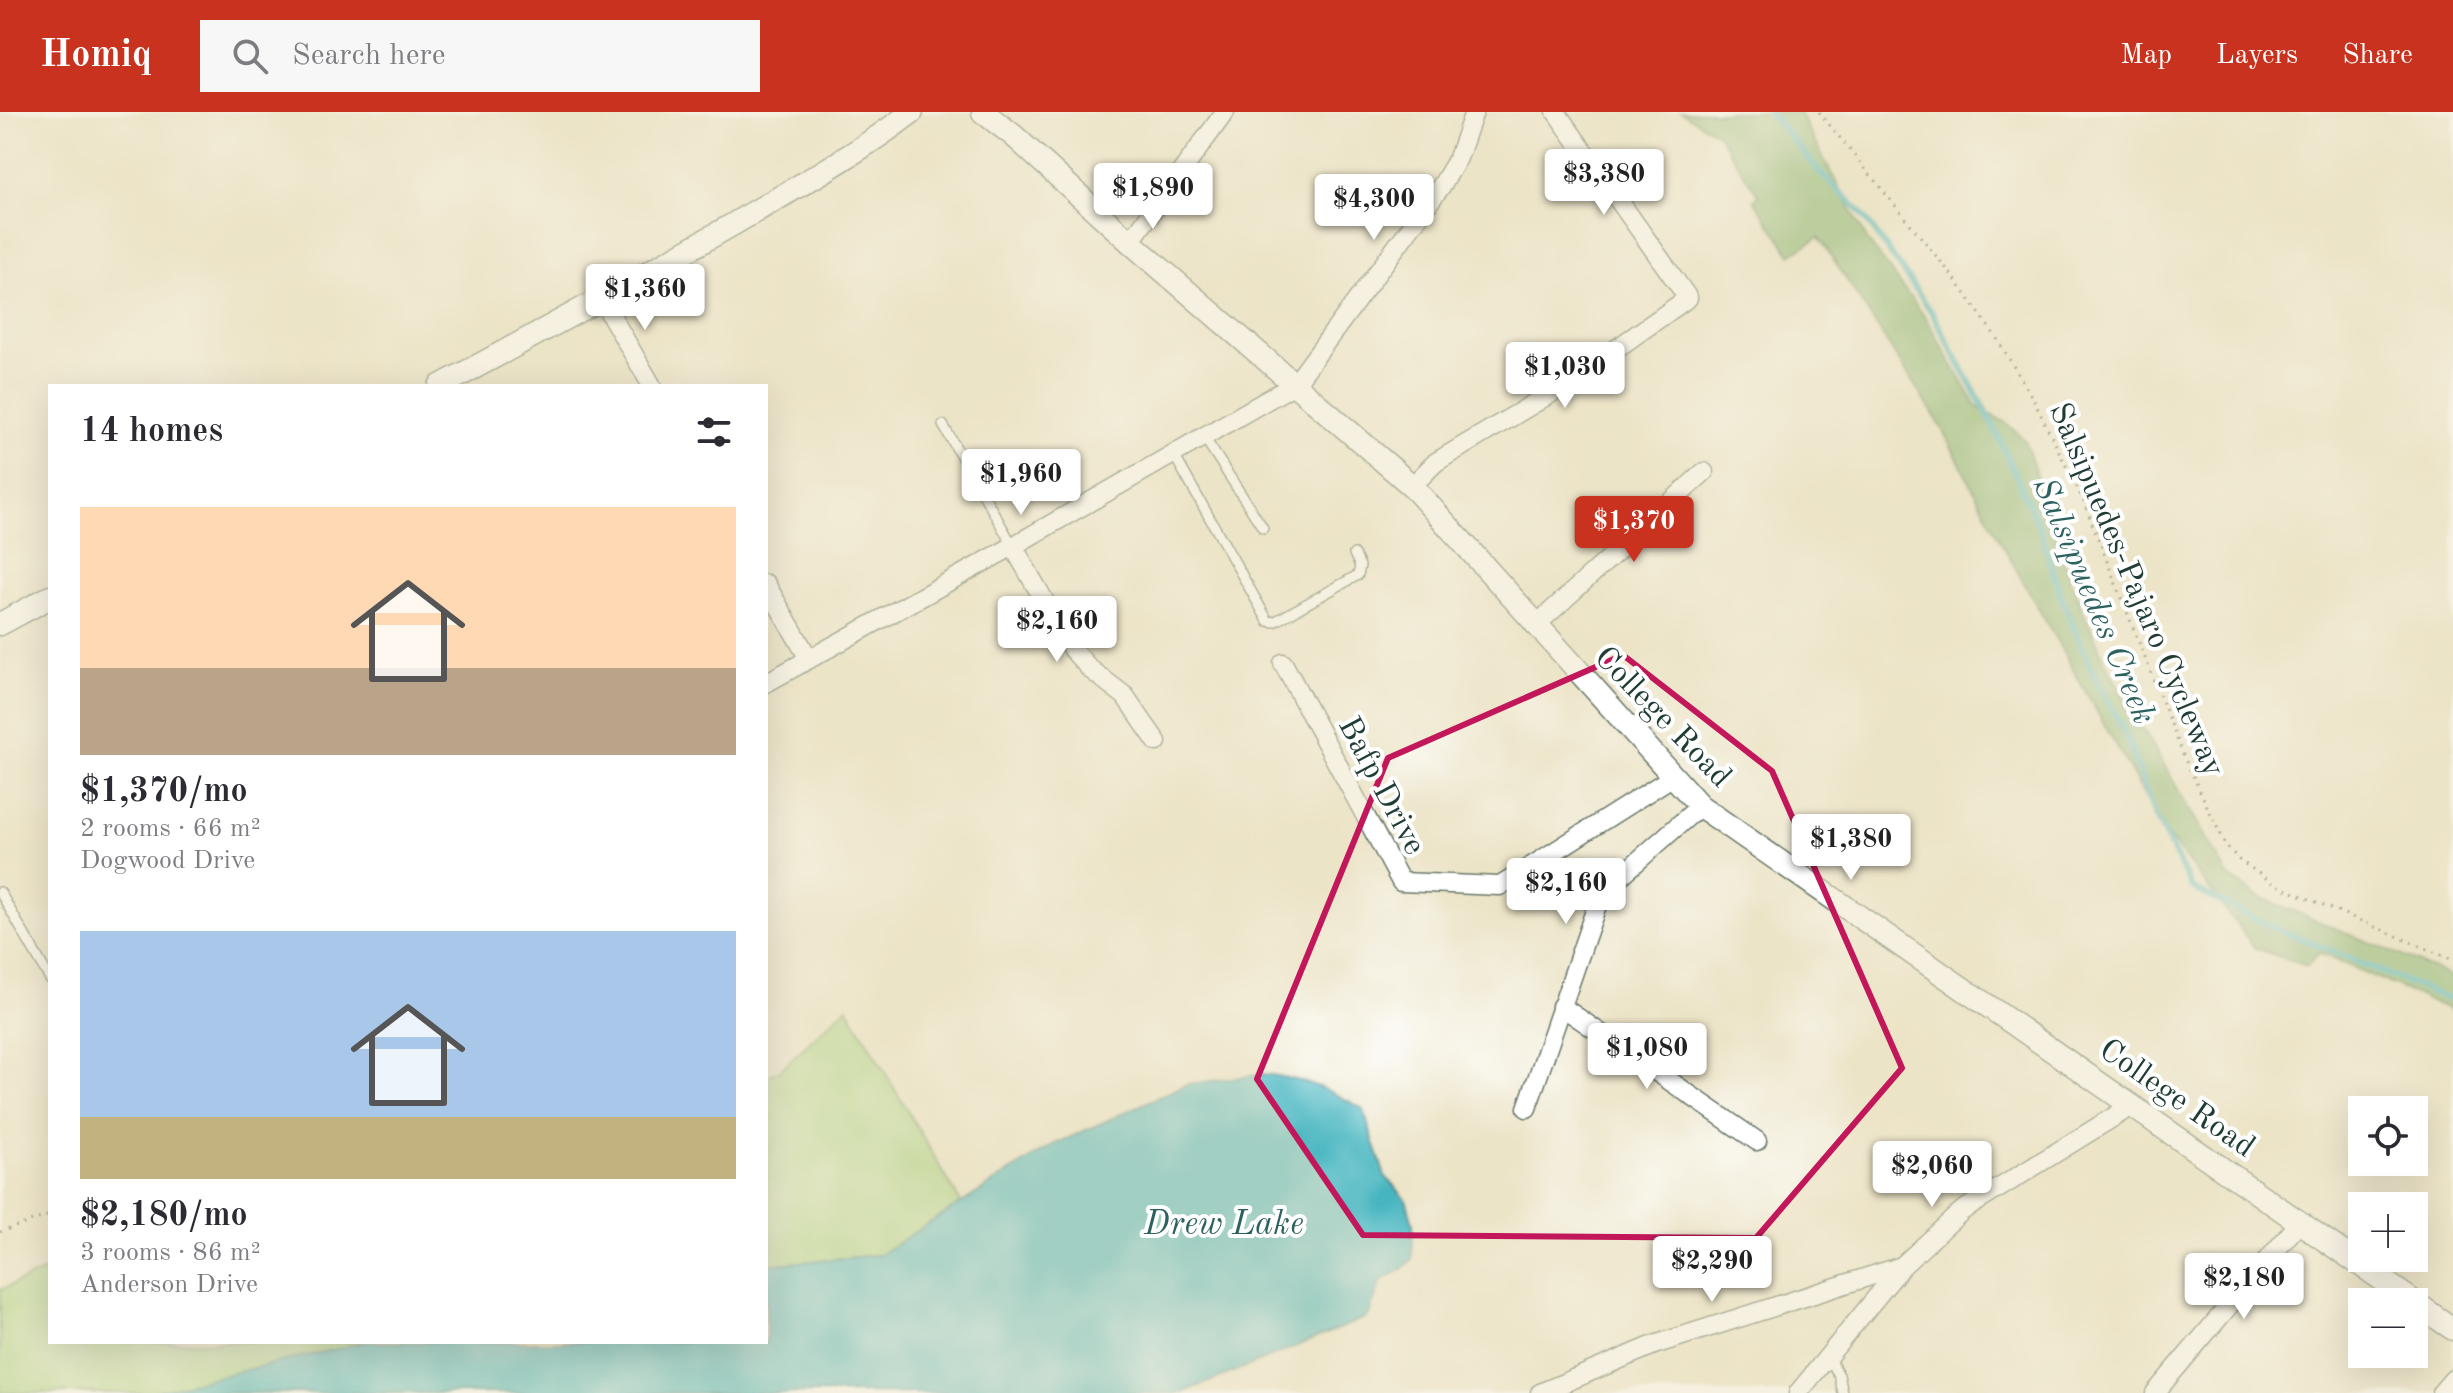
<!DOCTYPE html>
<meta charset="utf-8">
<style>
:root{--surface:#fff;--page:#f7f7f7;--text:#2b2b33;--muted:#7c7c81;--accent:#c8321e}
body{margin:0;font-family:"Old Standard TT",serif;background:var(--page);color:var(--text);height:100vh;display:flex;flex-direction:column;font-size:30px;white-space:nowrap}
*{box-sizing:border-box;margin:0}
p{font-size:26px;color:var(--muted)}
.icon{flex:none;width:44px;height:44px;fill:none;stroke:currentColor;stroke-width:2;stroke-linecap:round;stroke-linejoin:round}
.map{position:relative;flex:1;overflow:hidden}
.details{position:absolute;left:48px;top:272px;width:720px;height:960px;display:flex;flex-direction:column;background:var(--surface);border-radius:0px;box-shadow:0 8px 32px #0002}
.details>*{flex:none}
.tools{position:absolute;left:2348px;top:984px;display:grid;gap:16px}
.tools a{display:grid;place-items:center;width:80px;height:80px;border-radius:0px;background:var(--surface);box-shadow:0 8px 32px #0002;font-size:40px}
.price{position:absolute;translate:-50% -68px;padding:0 18px;border-radius:8px;background:#fff;color:#222;font-size:26px;line-height:52px;filter:drop-shadow(0 2px 4px #0008)}
.price::after{content:'';position:absolute;left:50%;top:48px;width:24px;height:18px;margin-left:-12px;background:inherit;clip-path:polygon(0 0,100% 0,50% 100%)}
.price.on{background:var(--accent);color:#fff}
ul{padding:0;list-style:none}
li{display:grid;align-content:center;gap:16px;height:424px;padding:0 32px}
li span{display:grid;place-items:center;height:248px;border-radius:0px;color:#555}
li>.icon{margin-inline-start:auto}
span .icon{width:144px;height:144px;fill:#fffc;stroke-width:1}
li b{font-size:34px}
h2{display:flex;justify-content:space-between;align-items:center;height:96px;padding:0 32px;font-size:34px}
header{display:flex;align-items:center;gap:48px;box-sizing:border-box;height:112px;padding:0 40px;background:var(--accent);color:#fff}
header strong{font-size:38px}
nav{display:flex;gap:44px;margin-inline-start:auto;font-size:28px}
.search{width:560px;height:72px;background:var(--page);display:flex;align-items:center;gap:20px;box-sizing:border-box;padding:0 28px;border-radius:0px;color:var(--muted);font-size:30px}
.map>svg:first-child{display:block}
.green{fill:#a4d27f;stroke:#62885a;stroke-width:2}
.forest{fill:#83b46e;stroke:#517851;stroke-width:2}
.water{fill:#46b5c0;stroke:#32797a;stroke-width:2}
.lines{fill:none;stroke-linecap:round;stroke-linejoin:round}
.stream{stroke:#46b5c0;stroke-width:6}
.service-casing{stroke:#677767;stroke-width:12}
.minor-casing{stroke:#677767;stroke-width:21}
.tertiary-casing{stroke:#677767;stroke-width:25}
.path{stroke:#677767;stroke-width:3;stroke-dasharray:2 6;stroke-linecap:butt}
.service{stroke:#fff;stroke-width:9}
.minor{stroke:#fff;stroke-width:18}
.tertiary{stroke:#fff;stroke-width:22}
.marked{fill:none;stroke:#c2185b;stroke-width:6;stroke-linejoin:round}
.labels{text-anchor:middle;stroke-width:8;stroke-linejoin:round;paint-order:stroke}
.street-label{font-size:32px;fill:#1f3d34;stroke:#fff}
.water-label{font-size:34px;font-style:italic;fill:#2b615e;stroke:#fff}
</style>
<header>
<strong>Homiq</strong>
<div class="search"><svg class="icon" aria-label="search" viewBox="0 0 24 24"><circle cx="10" cy="10" r="6"/><path d="M15 15l6 6"/></svg>Search here</div>
<nav><a>Map</a><a>Layers</a><a>Share</a></nav>
</header>
<div class="map">
<svg width="2453" height="1281" viewBox="0 0 2453 1281">
<rect width="100%" height="100%" fill="#fff"/>
<filter id="ink" filterUnits="userSpaceOnUse"><feTurbulence type="fractalNoise" baseFrequency=".0125" numOctaves="2"/><feDisplacementMap in="SourceGraphic" scale="16" xChannelSelector="R" yChannelSelector="G"/><feConvolveMatrix kernelMatrix="1 2 1 2 8 2 1 2 1" color-interpolation-filters="sRGB"/></filter>
<filter id="wash" filterUnits="userSpaceOnUse"><feTurbulence type="fractalNoise" baseFrequency=".006" numOctaves="4" result="noise"/><feDisplacementMap in="SourceGraphic" scale="32" xChannelSelector="R" yChannelSelector="G"/><feGaussianBlur stdDeviation="1.8" result="paint"/><feColorMatrix in="noise" values="0 0 0 0 0 0 0 0 0 0 0 0 0 0 0 0 0 1.4 0 .05"/><feComposite in="paint" operator="in"/></filter>
<g filter="url(#wash)">
<rect width="100%" height="100%" fill="#ece4c7"/>
<g class="green">
<path d="M 847,895 L 961,1091 L 879,1143 L 766,1153 L 766,965 L 781,957 Z"/>
<path d="M 50,1157 L 50,1230 L 366,1230 L 148,1281 L 0,1281 L 0,1178 Z"/>
</g>
<path class="forest" d="M 1681,0 L 1799,0 L 1868,129 L 1925,205 L 1977,295 L 2005,310 L 2025,328 L 2071,471 L 2108,556 L 2228,764 L 2257,784 L 2453,865 L 2453,899 L 2319,841 L 2307,854 L 2255,836 L 2165,720 L 2003,434 L 1939,311 L 1819,125 L 1791,143 L 1754,88 L 1759,84 L 1718,22 Z"/>
<path class="water" d="M 1265,962 C 1306,968 1327,976 1363,997 L 1385,1064 L 1406,1087 L 1413,1111 L 1412,1148 L 1403,1157 L 1382,1168 L 1368,1205 L 1182,1281 L 148,1281 L 366,1230 L 766,1230 L 766,1153 L 879,1143 L 1053,1033 L 1187,972 Z"/>
<g class="lines">
<path class="stream" d="M 1769,0 L 1820,60 L 1860,99 L 1931,199 L 1993,313 L 2039,415 L 2060,482 L 2092,559 L 2126,623 L 2154,702 L 2192,776 L 2266,812 L 2453,889"/>
</g>
</g>
<g filter="url(#ink)">
<g class="lines">
<g class="service-casing">
<g id="service">
<path d="M 943,313 L 1013,434"/>
<path d="M 1204,325 L 1263,416"/>
<path d="M 1174,343 L 1268,509 L 1274,510 L 1358,463 L 1360,454 L 1354,442"/>
<path d="M 0,780 L 50,867"/>
<path d="M 1828,1245 L 1839,1263 L 1843,1281"/>
</g>
</g>
<g class="minor-casing">
<g id="minor">
<path d="M 1130,130 L 1225,0"/>
<path d="M 602,188 L 652,274"/>
<path d="M 1412,374 L 1436,350 L 1565,273 L 1688,186 L 1556,0"/>
<path d="M 1013,434 L 1072,537 L 1090,557 L 1125,584 L 1157,630"/>
<path d="M 766,472 L 809,547"/>
<path d="M 1535,514 L 1704,360"/>
<path d="M 1283,551 L 1401,770 L 1500,774 L 1672,665"/>
<path d="M 766,571 L 1013,434 L 1295,272 L 1442,73 L 1458,46 L 1474,0"/>
<path d="M 1561,894 L 1757,1029"/>
<path d="M 1527,996 L 1598,790 L 1614,770 L 1700,694"/>
<path d="M 1540,1281 L 1654,1233 L 1902,1154"/>
<path d="M 1798,1281 L 1902,1154 L 1962,1099 L 2133,993"/>
<path d="M 2155,1281 L 2300,1110"/>
<path d="M 2441,1281 L 2453,1267"/>
</g>
</g>
<g class="tertiary-casing">
<g id="tertiary">
<path d="M 983,0 L 1014,24 L 1130,130 L 1412,374 L 1700,694 L 2453,1217"/>
<path d="M 440,274 C 538,222 635,168 732,113 C 793,77 856,43 912,0"/>
<path d="M 0,512 L 50,485"/>
</g>
</g>
<g class="path">
<path d="M 1819,0 L 1955,167 L 1996,225 L 2033,287 L 2083,388 L 2184,645 L 2225,732 L 2239,748 L 2276,773 L 2453,848"/>
<path d="M 0,1120 L 50,1103"/>
</g>
<use href="#service" class="service"/>
<use href="#minor" class="minor"/>
<use href="#tertiary" class="tertiary"/>
</g>
</g>
<path d="M0 0H2453V1281H0ZM 1623,543 L 1772,659 L 1902,956 L 1756,1126 L 1363,1123 L 1257,967 L 1388,646 Z" fill="#ece4c7" fill-opacity=".55" fill-rule="evenodd"/>
<path class="marked" d="M 1623,543 L 1772,659 L 1902,956 L 1756,1126 L 1363,1123 L 1257,967 L 1388,646 Z"/>
<g class="labels">
<g class="street-label">
<text transform="translate(2138 477) rotate(67)" y="11">Salsipuedes-Pajaro Cycleway</text>
<text transform="translate(1664 604) rotate(46)" y="11">College Road</text>
<text transform="translate(1383 673) rotate(62)" y="11">Bafp Drive</text>
<text transform="translate(2178 985) rotate(35)" y="11">College Road</text>
</g>
<g class="water-label">
<text transform="translate(2096 488) rotate(67)" y="12">Salsipuedes Creek</text>
<text x="1224" y="1122">Drew Lake</text>
</g>
</g>
</svg>
<div class="tools">
<a><svg class="icon" aria-label="locate" viewBox="0 0 24 24"><circle cx="12" cy="12" r="6"/><path d="M12 2v4M12 18v4M2 12h4M18 12h4"/></svg></a>
<a>+</a>
<a>−</a>
</div>
<b class="price" style="left:1604px;top:105px">$3,380</b>
<b class="price" style="left:1153px;top:119px">$1,890</b>
<b class="price" style="left:1374px;top:130px">$4,300</b>
<b class="price" style="left:645px;top:220px">$1,360</b>
<b class="price" style="left:1565px;top:298px">$1,030</b>
<b class="price" style="left:1021px;top:405px">$1,960</b>
<b class="price on" style="left:1634px;top:452px">$1,370</b>
<b class="price" style="left:1057px;top:552px">$2,160</b>
<b class="price" style="left:1851px;top:770px">$1,380</b>
<b class="price" style="left:1566px;top:814px">$2,160</b>
<b class="price" style="left:1647px;top:979px">$1,080</b>
<b class="price" style="left:1932px;top:1097px">$2,060</b>
<b class="price" style="left:1712px;top:1192px">$2,290</b>
<b class="price" style="left:2244px;top:1209px">$2,180</b>
<section class="details">
<h2>14 homes<svg class="icon" aria-label="filters" viewBox="0 0 24 24"><path d="M4 7h16M4 17h16"/><circle cx="9" cy="7" r="2"/><circle cx="15" cy="17" r="2"/></svg></h2>
<ul>
<li><span style="background:linear-gradient(#ffd9b3 65%,#b9a48a 0)"><svg class="icon" aria-label="home" viewBox="0 0 24 24"><path d="M3 11l9-7 9 7M6 9v11h12V9"/></svg></span><div><b>$1,370/mo</b><p>2 rooms · 66 m²</p><p>Dogwood Drive</p></div></li>
<li><span style="background:linear-gradient(#a9c7e8 75%,#c2b280 0)"><svg class="icon" aria-label="home" viewBox="0 0 24 24"><path d="M3 11l9-7 9 7M6 9v11h12V9"/></svg></span><div><b>$2,180/mo</b><p>3 rooms · 86 m²</p><p>Anderson Drive</p></div></li>
</ul>
</section>
</div>
